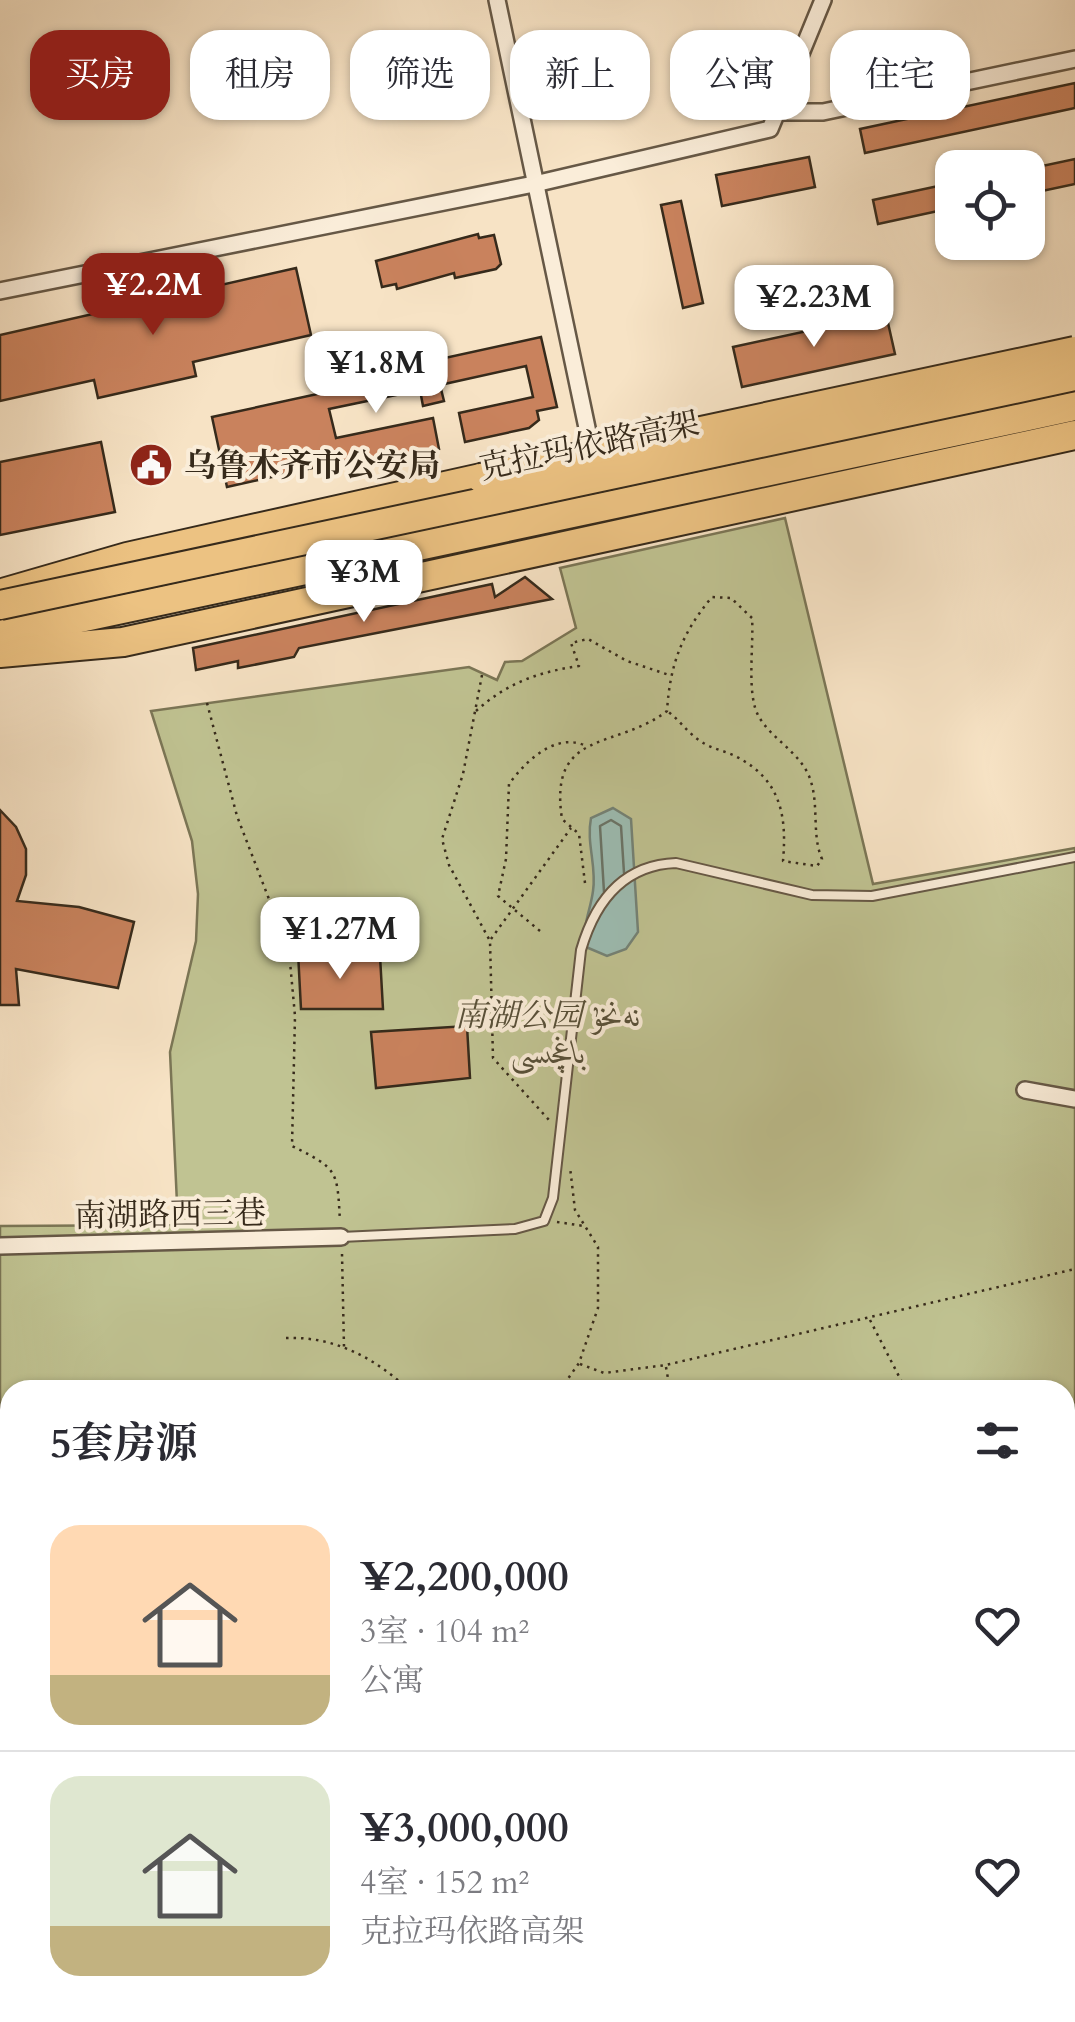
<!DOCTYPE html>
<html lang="zh">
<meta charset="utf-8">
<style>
:root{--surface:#fff;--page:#f2f2f3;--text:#2b2b33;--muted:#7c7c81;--line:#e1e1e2;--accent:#8f2418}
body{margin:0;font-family:Cardo,Amiri,"Noto Serif SC",serif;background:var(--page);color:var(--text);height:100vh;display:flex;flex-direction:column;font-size:38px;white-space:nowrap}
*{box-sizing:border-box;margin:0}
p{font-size:32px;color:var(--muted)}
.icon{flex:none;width:55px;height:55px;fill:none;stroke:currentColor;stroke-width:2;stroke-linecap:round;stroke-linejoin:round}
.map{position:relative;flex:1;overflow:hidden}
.side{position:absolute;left:0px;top:1380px;width:1075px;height:642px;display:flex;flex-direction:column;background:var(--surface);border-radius:30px 30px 0 0;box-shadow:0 2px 8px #0004}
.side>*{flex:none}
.banner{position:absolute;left:30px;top:30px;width:1015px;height:90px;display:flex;gap:20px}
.buttons{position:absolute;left:935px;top:150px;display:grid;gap:20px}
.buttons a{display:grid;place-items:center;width:110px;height:110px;border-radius:20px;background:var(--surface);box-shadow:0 2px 8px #0004;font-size:50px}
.price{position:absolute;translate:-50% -85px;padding:0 22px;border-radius:20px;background:#fff;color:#222;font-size:32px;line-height:65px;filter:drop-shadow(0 2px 5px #0008)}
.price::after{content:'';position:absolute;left:50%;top:60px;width:30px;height:22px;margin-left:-15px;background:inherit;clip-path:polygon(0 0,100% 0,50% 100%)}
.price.on{background:var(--accent);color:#fff}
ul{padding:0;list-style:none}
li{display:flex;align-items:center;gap:30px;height:250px;padding:0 50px}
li+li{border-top:2px solid var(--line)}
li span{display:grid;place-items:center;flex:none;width:280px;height:200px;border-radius:30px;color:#555}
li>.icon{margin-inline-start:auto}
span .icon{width:120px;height:120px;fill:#fffc;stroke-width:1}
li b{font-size:42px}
h2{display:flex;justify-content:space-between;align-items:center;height:120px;padding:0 50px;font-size:42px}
.tag{padding:0 35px;border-radius:30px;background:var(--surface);box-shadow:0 2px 8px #0004;font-size:35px;line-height:90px}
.tag.on{background:var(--accent);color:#fff}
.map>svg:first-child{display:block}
.green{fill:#c0c392;stroke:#7b7656;stroke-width:2.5}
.water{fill:#9dbeb4;stroke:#748377;stroke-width:2.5}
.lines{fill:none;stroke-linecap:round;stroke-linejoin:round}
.shore{stroke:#6a7468;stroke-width:2.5}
.building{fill:#c9825d;stroke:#362a1b;stroke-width:2.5}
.lane-casing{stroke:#665846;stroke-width:12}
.street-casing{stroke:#665846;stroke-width:20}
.highway-casing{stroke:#362a1b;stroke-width:32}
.path{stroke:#362a1b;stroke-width:2.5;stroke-dasharray:2.5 5;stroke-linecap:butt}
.lane{stroke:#faedd9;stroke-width:8}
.street{stroke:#faedd9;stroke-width:15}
.highway{stroke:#ecc282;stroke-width:28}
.highway-bridge-casing{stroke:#362a1b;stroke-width:32;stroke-linecap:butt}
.highway-bridge{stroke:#ecc282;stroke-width:28}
.labels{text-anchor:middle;stroke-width:8;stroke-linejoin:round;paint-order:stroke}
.street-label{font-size:32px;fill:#362a1b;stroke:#faedd9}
.poi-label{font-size:32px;font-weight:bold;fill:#362a1b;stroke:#faedd9;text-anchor:start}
.park-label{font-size:32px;font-style:italic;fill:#585039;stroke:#faedd9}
</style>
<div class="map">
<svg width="1075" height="2022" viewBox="0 0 1075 2022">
<rect width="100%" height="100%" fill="#f7e3c5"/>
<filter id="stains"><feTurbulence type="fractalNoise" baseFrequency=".002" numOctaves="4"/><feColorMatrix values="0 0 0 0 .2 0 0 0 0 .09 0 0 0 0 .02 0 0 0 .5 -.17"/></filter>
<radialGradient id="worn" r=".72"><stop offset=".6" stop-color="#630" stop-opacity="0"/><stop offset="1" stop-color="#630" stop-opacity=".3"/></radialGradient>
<path class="green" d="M 785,518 L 873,884 L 1075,848 L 1075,1731 L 1065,1734 L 1065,1390 L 10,1390 L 10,2012 L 706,2013 L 701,2022 L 0,2022 L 0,1226 L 178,1225 L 170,1052 L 196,941 L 198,894 L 192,841 L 151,711 L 469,667 L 497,680 L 505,662 L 522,661 L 576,628 L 560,568 Z"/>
<g class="water">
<path d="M 613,808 L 631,819 L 638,932 L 626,949 L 607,956 L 586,947 C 582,924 590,913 593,891 C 597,867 586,843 591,818 Z"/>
<path d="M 10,1670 L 10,2012 L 235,2012 L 245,2016 L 316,2013 L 314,2022 L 293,2015 L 245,2022 L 0,2022 L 0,1671 Z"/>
</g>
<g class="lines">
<path class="shore" d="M 604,892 L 600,826 L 611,820 L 621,826 L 624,873"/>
</g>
<g class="building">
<path d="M 1075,83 L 1075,108 L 865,153 L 860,129 Z"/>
<path d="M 809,157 L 815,187 L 722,206 L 716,175 Z"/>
<path d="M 1075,159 L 1075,184 L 1028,194 L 1028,169 Z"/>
<path d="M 952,183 L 952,208 L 878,224 L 873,200 Z"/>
<path d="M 681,201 L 703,303 L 683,308 L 661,205 Z"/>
<path d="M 478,234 L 479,238 L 494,235 L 501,264 L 496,269 L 455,278 L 454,273 L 397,289 L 396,284 L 382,287 L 376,261 Z"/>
<path d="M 296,268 L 311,335 L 193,362 L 196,376 L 98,398 L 94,380 L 0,401 L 0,335 Z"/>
<path d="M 886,314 L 895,354 L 742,387 L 733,347 Z"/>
<path d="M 541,337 L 557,407 L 537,411 L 539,420 L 529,428 L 465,442 L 459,413 L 533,397 L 526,366 L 440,385 L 444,401 L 423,406 L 420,390 L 329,409 L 336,438 L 433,418 L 439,449 L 363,464 L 362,457 L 227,487 L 212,417 L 345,388 L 344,380 Z"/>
<path d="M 101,442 L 115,512 L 0,535 L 0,462 Z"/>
<path d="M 525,577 L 552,599 L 299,648 L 294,657 L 238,668 L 238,661 L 196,670 L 193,648 L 492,584 L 495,597 Z"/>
<path d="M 0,810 L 16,827 L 26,849 L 26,875 L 17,901 L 79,907 L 134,922 L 118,988 L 16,969 L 19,1005 L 0,1005 Z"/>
<path d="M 298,952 L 380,956 L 383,1009 L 301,1009 Z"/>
<path d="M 467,1026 L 470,1078 L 376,1088 L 371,1032 Z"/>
</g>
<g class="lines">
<g class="lane-casing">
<path id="lane" d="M 341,1237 L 515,1229 L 544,1221 L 553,1198 L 581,950 C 595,902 623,865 676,863 L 812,895 L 872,896 L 1075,857"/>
</g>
<g class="street-casing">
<g id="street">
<path d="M 497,0 L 594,461"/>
<path d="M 777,112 L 823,112 L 1075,59"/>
<path d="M 0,291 L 539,183 L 770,129 L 823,0"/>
<path d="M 1025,1090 L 1075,1099"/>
<path d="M 0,1246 L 341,1237"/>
<path d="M 1065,1438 L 1075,1419"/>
<path d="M 1065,1519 L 1075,1526"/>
<path d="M 1065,1758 L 1075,1756"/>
<path d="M 1040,2012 L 1042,2022"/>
<path d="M 727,2022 L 732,2012"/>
</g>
</g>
<g class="highway-casing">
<g id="highway">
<path d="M 6,592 L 127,557 L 481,478"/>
<path d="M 0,635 L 1075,406"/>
<path d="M 0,653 L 123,642 L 1075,435"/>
</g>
</g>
<g class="path">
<path d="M 482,675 L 463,774 L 442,839 L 449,865 L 490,941 L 493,1058 L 549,1120"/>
<path d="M 207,703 L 237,816 L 289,951 L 295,1016 L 292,1146 C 339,1169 337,1171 340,1221"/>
<path d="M 476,711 C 507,683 538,672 579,666 L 571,643 L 588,639 L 627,661 L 669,675"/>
<path d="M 585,883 L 579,834 L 562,819 C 548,728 617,750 667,711 C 670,664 682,633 712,597 L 731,598 L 752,618 C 754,646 746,695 759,717 C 772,739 798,751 809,776 C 820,803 811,834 822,859 L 817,866 L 783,861 C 787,816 781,780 737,757 C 726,751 712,749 702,742 C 688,734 680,720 667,711"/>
<path d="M 540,931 L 498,896 L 506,859 L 509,784 C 525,762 554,733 584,745"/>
<path d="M 491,939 L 571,828"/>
<path d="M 557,1222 L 584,1226"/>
<path d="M 342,1254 L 344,1347"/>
<path d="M 870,1320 L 906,1390"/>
<path d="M 286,1338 C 334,1336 375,1358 409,1390"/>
<path d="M 580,1364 L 604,1373 L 666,1365 L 1075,1269"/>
<path d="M 666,1367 L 670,1390"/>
<path d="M 560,1390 L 579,1363 L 598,1308 L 598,1247 L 575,1210 L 570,1167"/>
<path d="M 0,1657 L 10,1656"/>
<path d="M 266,2012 L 269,2022"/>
<path d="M 357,2012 L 360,2022"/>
<path d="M 194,2022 L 207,2012"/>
</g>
<use href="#lane" class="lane"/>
<use href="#street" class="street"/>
<use href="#highway" class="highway"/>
<g class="highway-bridge-casing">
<g id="highway-bridge">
<path d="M 481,478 L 1075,351"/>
<path d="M 0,605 L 1075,376"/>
</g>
</g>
<use href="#highway-bridge" class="highway-bridge"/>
</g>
<defs>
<g id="civic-disc" transform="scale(2.25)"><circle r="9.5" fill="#8f2418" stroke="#faedd9"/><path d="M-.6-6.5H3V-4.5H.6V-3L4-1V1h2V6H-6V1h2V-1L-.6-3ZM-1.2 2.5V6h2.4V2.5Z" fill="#fff"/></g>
</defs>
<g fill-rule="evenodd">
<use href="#civic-disc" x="151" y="465"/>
</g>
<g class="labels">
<g class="street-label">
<text transform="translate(589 445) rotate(-12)" y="11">克拉玛依路高架</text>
<text transform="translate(170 1214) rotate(-1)" y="11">南湖路西三巷</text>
</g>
<g class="poi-label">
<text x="184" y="476">乌鲁木齐市公安局</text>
</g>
<g class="park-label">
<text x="548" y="1026">南湖公园 نەنخۇ<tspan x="548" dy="37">باغچىسى</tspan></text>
</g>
</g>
<rect width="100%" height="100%" filter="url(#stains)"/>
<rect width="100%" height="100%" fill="url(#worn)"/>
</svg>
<div class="buttons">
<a><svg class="icon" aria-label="locate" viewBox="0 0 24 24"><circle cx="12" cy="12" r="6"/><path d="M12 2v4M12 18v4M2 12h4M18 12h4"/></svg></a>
</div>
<b class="price on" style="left:153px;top:338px">¥2.2M</b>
<b class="price" style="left:814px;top:350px">¥2.23M</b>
<b class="price" style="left:376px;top:416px">¥1.8M</b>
<b class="price" style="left:364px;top:625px">¥3M</b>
<b class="price" style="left:340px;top:982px">¥1.27M</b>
<div class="banner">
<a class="tag on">买房</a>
<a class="tag">租房</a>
<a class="tag">筛选</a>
<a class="tag">新上</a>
<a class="tag">公寓</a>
<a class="tag">住宅</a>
</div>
<section class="side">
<h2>5套房源<svg class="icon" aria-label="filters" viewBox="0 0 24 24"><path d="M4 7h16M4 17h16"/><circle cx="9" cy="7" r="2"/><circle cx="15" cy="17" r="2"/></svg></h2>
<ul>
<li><span style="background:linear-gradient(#ffd9b3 75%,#c2b280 0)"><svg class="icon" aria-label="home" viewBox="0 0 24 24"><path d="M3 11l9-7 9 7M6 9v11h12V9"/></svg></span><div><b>¥2,200,000</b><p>3室 · 104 m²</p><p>公寓</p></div><svg class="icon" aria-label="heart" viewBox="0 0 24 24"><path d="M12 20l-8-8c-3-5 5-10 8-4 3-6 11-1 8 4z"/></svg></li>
<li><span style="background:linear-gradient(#dfe7d0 75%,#c2b280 0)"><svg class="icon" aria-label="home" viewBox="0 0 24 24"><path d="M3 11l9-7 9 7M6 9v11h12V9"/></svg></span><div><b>¥3,000,000</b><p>4室 · 152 m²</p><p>克拉玛依路高架</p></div><svg class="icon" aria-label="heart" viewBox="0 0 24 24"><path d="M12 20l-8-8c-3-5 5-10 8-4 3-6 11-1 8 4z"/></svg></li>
</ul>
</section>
</div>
